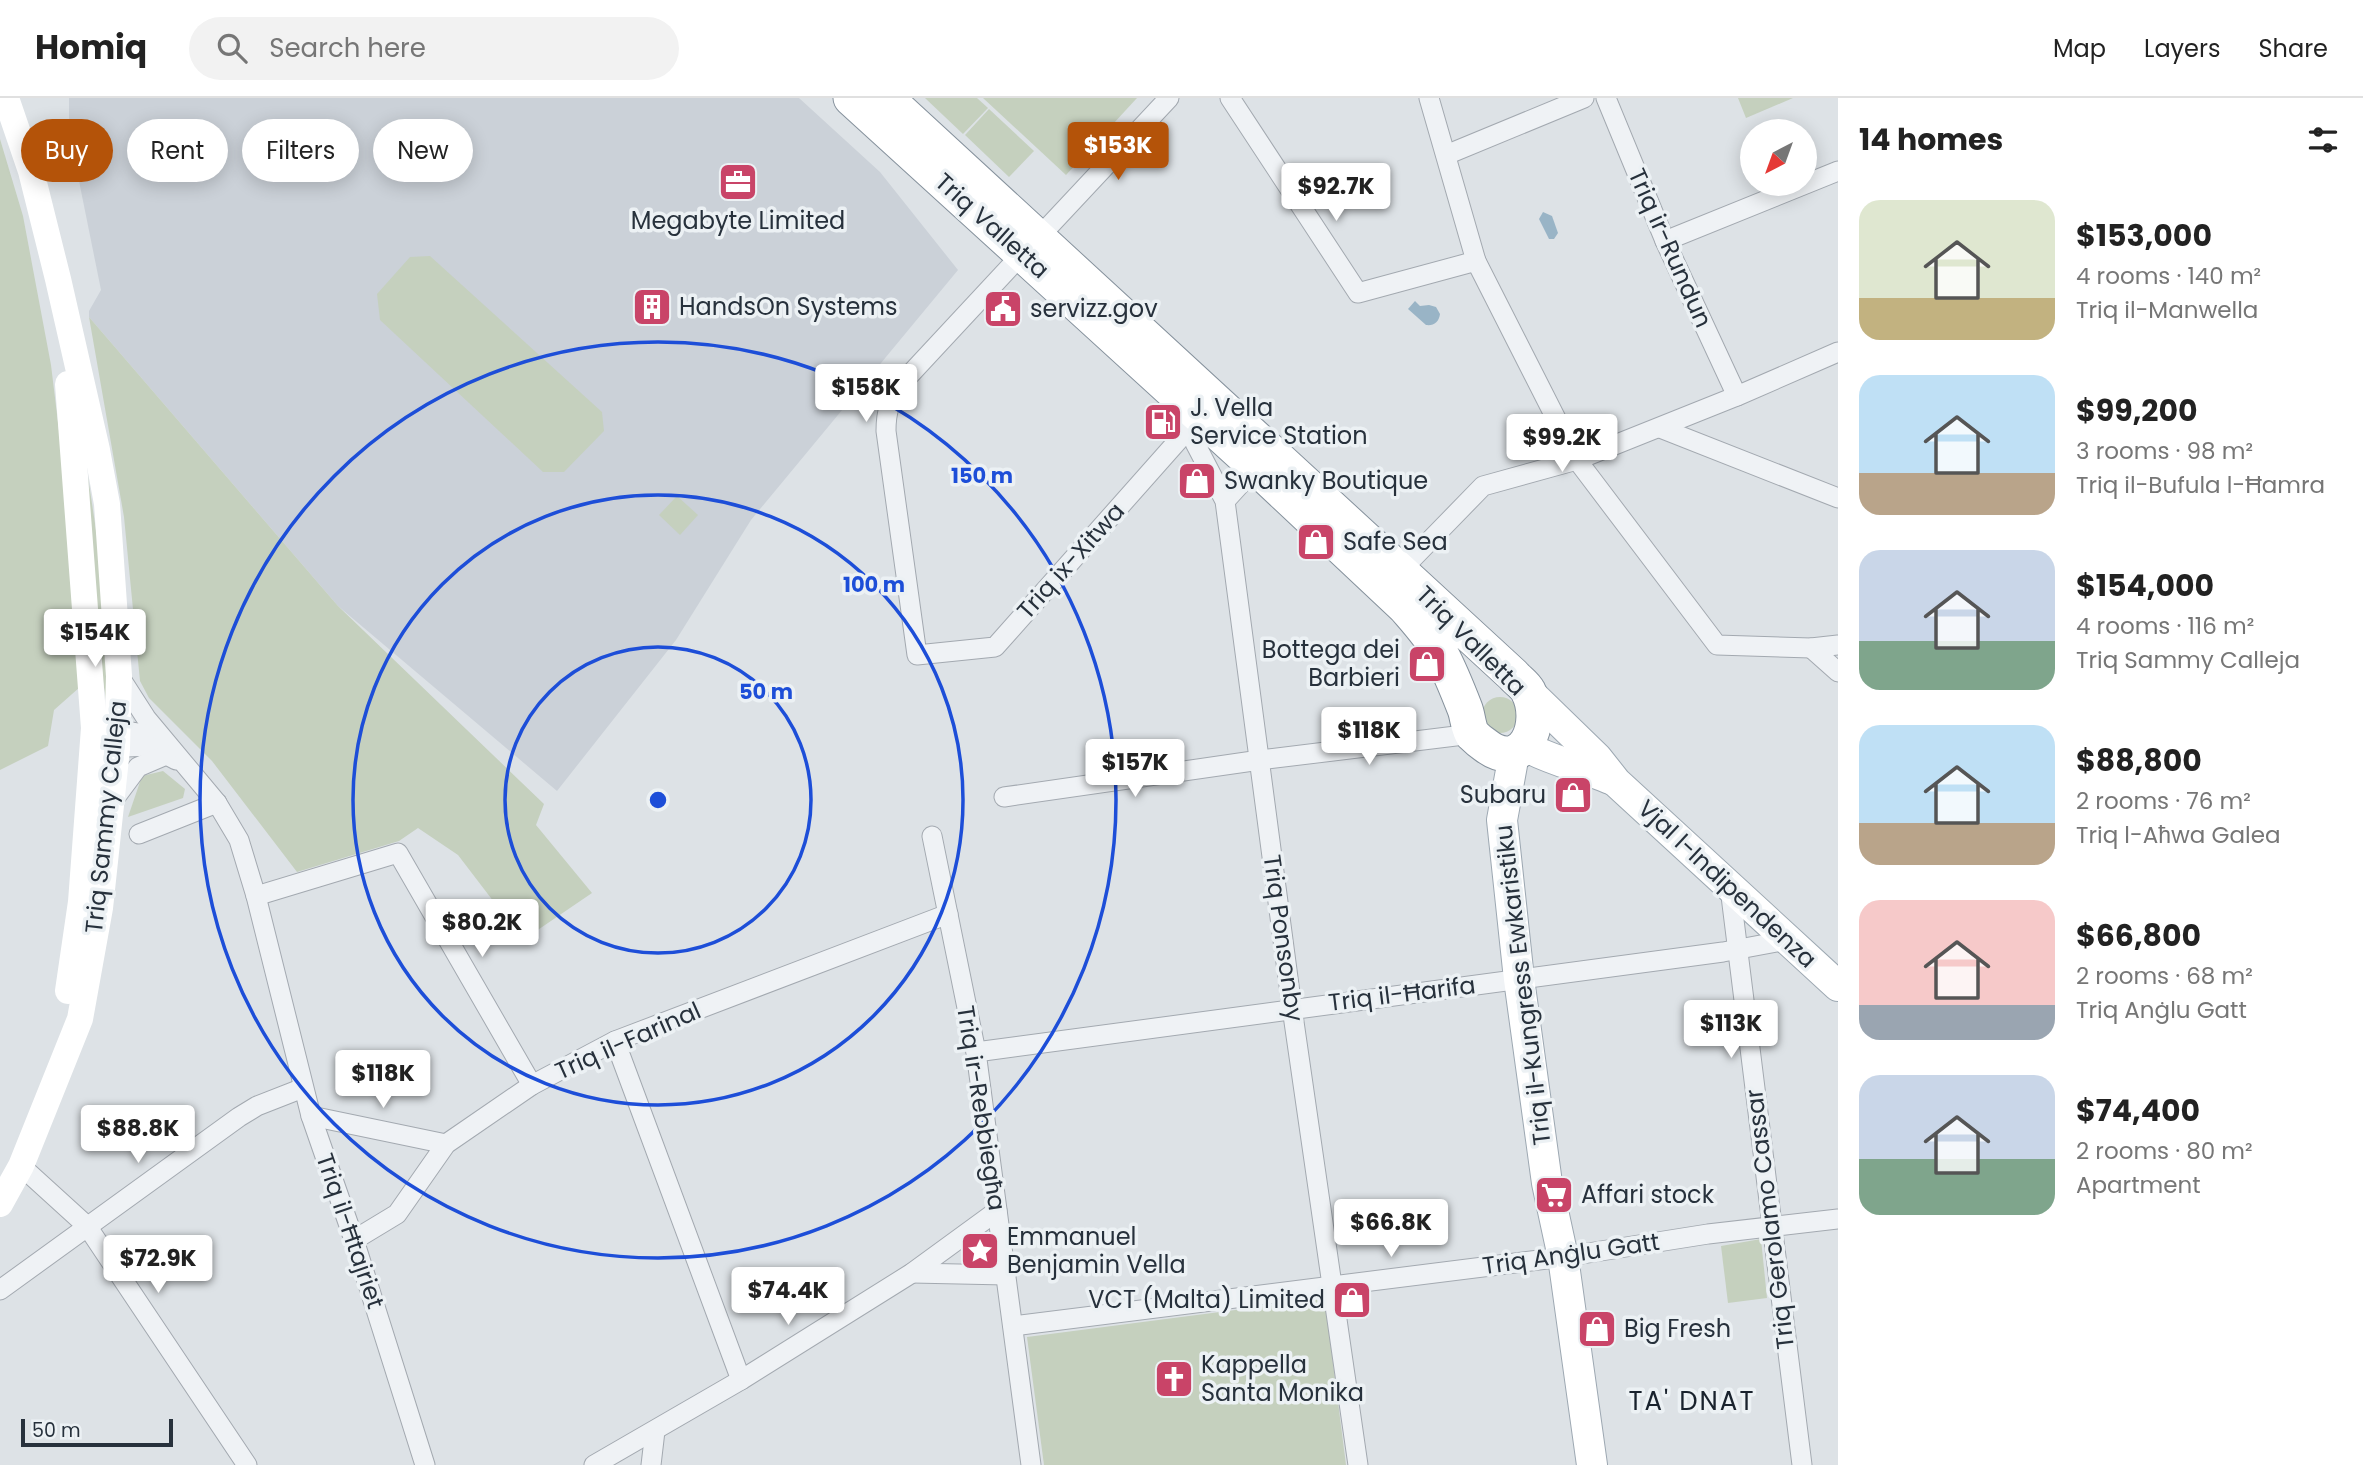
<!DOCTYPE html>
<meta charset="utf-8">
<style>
:root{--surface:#fff;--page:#f2f2f2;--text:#222;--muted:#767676;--line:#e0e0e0;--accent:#b45309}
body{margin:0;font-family:Poppins,sans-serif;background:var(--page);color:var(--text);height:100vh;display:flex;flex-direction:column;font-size:26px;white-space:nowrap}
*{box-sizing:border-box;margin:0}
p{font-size:23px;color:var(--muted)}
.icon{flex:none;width:38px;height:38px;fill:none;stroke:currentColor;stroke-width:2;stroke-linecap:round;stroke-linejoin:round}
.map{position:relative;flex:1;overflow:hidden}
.side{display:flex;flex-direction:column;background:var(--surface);width:525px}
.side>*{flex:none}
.guide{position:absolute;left:21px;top:21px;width:665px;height:63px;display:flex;gap:14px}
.needle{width:46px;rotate:221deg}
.buttons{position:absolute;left:1740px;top:21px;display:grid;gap:14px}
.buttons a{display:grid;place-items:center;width:77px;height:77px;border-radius:50%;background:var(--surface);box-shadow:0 4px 18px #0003;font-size:35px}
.scale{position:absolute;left:21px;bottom:18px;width:152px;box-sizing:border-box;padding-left:7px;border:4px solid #27313c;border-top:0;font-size:19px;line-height:24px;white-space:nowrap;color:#27313c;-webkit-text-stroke:5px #ecf1f4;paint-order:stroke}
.price{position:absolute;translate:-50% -60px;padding:0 16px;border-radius:7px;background:#fff;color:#222;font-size:23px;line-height:46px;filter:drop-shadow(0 2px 4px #0008)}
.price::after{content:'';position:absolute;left:50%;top:42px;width:21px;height:16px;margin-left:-10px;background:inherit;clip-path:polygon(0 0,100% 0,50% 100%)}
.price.selected{background:var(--accent);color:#fff}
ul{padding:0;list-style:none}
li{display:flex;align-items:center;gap:21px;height:175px;padding:0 21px}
li span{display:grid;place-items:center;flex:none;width:196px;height:140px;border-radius:21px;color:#555}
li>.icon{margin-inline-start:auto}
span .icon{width:84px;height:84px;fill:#fffc;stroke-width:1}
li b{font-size:30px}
h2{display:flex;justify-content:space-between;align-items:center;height:84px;padding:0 21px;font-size:30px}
.chip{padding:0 24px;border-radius:32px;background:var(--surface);box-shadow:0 4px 18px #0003;font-size:24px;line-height:63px}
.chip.selected{background:var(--accent);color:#fff}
header{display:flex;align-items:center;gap:42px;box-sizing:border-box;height:98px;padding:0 35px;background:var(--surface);border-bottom:2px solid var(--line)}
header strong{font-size:33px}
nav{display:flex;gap:38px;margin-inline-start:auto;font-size:24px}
.search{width:490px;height:63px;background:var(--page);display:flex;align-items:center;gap:18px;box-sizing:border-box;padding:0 24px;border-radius:38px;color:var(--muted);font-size:26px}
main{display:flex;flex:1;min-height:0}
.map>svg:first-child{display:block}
.built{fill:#cbd1d8}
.green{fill:#c5d0be}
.water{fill:#99b4c6}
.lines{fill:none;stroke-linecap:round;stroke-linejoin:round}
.street-casing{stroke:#a3a9b0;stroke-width:21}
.primary-casing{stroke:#9da8b2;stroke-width:32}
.highway-casing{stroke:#85919c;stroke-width:37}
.street{stroke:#eff2f5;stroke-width:19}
.secondary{stroke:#fff;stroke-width:26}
.primary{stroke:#fff;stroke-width:30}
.highway{stroke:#fff;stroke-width:35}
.ring{fill:none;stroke:#1d4ed8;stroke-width:3.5}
.labels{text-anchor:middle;stroke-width:7;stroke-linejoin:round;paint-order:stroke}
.poi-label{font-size:24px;fill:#27313c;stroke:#ecf1f4;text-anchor:start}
.street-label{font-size:24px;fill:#27313c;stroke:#ecf1f4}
.neighbourhood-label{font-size:26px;letter-spacing:2px;fill:#19222d;stroke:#ecf1f4}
.centre{fill:#1d4ed8;stroke:#ecf1f4;stroke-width:3.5}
.ring-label{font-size:21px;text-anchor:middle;font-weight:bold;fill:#1d4ed8;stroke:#ecf1f4;stroke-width:7;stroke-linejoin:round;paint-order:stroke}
</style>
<header>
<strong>Homiq</strong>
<div class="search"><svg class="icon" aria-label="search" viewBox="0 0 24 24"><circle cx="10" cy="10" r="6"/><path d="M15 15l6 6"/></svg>Search here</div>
<nav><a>Map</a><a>Layers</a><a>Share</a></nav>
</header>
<main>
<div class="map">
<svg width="1838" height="1367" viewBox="0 0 1838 1367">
<rect width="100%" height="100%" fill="#dde2e6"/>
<path class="built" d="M 69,0 L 799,0 L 880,74 L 958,172 L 751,422 L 676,542 L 557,693 L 338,508 L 89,219 L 89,213 L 101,192 L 80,88 L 69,22 Z"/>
<g class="green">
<path d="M 925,0 L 977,0 L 988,10 L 963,36 Z"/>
<path d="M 983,0 L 1137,0 L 1066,77 Z"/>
<path d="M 1738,0 L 1793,0 L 1746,20 Z"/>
<path d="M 989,11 L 1034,53 L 1009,79 L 965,37 Z"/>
<path d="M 0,41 L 23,118 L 51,267 L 71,431 L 80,589 L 54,612 L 48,648 L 0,672 Z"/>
<path d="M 430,158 L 602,314 L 604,333 L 564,374 L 543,374 L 380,222 L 377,196 L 410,159 Z"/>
<path d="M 89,219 L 338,508 L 544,706 L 536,727 L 592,795 L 523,842 L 458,757 L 418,730 L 399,743 L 297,774 L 212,663 L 149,600 L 140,583 L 124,419 Z"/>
<path d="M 88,379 L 105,492 L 107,608 L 94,527 Z"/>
<path d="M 677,398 L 698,417 L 680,437 L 659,417 Z"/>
<circle cx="1500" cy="617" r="18"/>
<path d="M 163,673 L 185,691 L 183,700 L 128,719 L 142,678 Z"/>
<path d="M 1761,1141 L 1767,1200 L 1728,1205 L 1721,1148 Z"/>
<path d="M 1321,1201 L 1326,1210 L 1346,1367 L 1044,1367 L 1027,1239 Z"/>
</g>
<g class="water">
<path d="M 1543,114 L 1552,118 L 1558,135 L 1554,141 L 1549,141 L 1539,121 Z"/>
<path d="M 1415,203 L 1420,208 L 1429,207 L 1436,209 L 1440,216 C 1439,224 1434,228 1426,227 L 1408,211 Z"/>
</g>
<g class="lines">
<g class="street-casing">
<g id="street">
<path d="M 1230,0 L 1358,195 L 1476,163"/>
<path d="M 1429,0 L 1476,163 L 1577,362 L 1717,547 L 1811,550 L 1838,547"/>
<path d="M 1606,0 L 1665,143 L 1737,298"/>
<path d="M 1446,57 L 1584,0"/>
<path d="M 1038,140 L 1169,0"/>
<path d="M 1665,143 L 1838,73"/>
<path d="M 1022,156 L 902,285 C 890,301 886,313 886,333 L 917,557 L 995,549 L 1199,319"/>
<path d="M 1199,318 L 1195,345 L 1225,403 L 1292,910 L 1358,1367"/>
<path d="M 1660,330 L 1838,400"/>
<path d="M 1225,403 L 1256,369"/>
<path d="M 1410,463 L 1483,388 L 1577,362 L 1737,298 L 1838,254"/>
<path d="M 1811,550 L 1838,574"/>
<path d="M 119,578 L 146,620 L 217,705 L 239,742 L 256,798 L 311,1018 L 354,1142 L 425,1367"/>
<path d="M 105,630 L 150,637 L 163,644"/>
<path d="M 104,650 L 150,648 L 176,662"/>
<path d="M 1004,699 L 1260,662 L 1472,636"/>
<path d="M 112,704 L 138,669 L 166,657"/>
<path d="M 139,736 L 217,705"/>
<path d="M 932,738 L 976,954 L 1031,1367"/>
<path d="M 1730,790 L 1802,1367"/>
<path d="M 256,798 L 398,755 L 532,987"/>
<path d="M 615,943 L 741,1282"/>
<path d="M 976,954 L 1723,854 L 1787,842"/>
<path d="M 311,1018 L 446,1046"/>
<path d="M 21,1068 L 87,1128 L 247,1367"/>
<path d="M 354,1142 L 397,1116 L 446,1046 L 532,987 L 615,943 L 948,816"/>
<path d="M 912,1175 L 1006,1177"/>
<path d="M 0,1192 L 239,1019 L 257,1008 L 303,990"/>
<path d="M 1013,1228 L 1563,1159 L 1708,1136 L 1838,1121"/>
<path d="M 594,1367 L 741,1282 L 912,1175 L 997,1113"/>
<path d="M 651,1367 L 655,1333"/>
</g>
</g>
<g class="primary-casing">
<g id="primary">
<path d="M 1528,593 L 1597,660 L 1616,684 L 1838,888"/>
<path d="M 1525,648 C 1551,663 1582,669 1610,681"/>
<path d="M 1514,656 L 1502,722 L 1519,881 L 1547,1085 L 1563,1159 L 1592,1367"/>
</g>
</g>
<g class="highway-casing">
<path id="highway" d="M 851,0 L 1256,369 L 1405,509 C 1418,524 1431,538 1441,556 C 1450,573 1458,593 1465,611 C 1468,619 1468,630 1473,637 C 1476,640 1482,645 1485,647 C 1524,677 1545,625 1528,593 C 1525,587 1517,582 1513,577 L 886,0"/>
</g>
<use href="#street" class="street"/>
<g class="secondary">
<path d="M 68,286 L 94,630 L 81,804 L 68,893"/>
<path d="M 0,1106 L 21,1068 L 80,921 L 100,810 L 117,651 L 119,578 L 107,406 L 97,352 L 58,181 L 31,73 L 6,0"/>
</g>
<use href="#primary" class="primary"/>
<use href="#highway" class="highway"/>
</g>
<g class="ring">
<circle cx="658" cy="702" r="153"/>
<circle cx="658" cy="702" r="305"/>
<circle cx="658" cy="702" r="458"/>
</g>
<defs>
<g id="office-square" transform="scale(2.0125)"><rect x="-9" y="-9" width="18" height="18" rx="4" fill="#c94468" stroke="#ecf1f4"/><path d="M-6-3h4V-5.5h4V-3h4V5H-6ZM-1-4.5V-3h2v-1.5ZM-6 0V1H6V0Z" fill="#fff"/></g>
<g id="building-square" transform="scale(2.0125)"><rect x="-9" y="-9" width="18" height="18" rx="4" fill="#c94468" stroke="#ecf1f4"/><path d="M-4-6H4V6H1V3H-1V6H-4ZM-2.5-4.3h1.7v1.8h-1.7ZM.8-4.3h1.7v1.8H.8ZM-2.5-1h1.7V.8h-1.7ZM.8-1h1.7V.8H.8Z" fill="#fff"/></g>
<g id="civic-square" transform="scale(2.0125)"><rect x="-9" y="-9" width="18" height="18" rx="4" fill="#c94468" stroke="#ecf1f4"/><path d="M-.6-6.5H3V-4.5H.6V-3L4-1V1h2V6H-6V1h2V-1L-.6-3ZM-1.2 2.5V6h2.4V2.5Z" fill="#fff"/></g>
<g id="fuel-square" transform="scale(2.0125)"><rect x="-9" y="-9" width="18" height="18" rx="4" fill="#c94468" stroke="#ecf1f4"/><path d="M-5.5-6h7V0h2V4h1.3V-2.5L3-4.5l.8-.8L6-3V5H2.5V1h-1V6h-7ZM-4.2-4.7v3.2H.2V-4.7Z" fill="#fff"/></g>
<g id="shop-square" transform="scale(2.0125)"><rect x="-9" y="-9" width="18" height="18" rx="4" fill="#c94468" stroke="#ecf1f4"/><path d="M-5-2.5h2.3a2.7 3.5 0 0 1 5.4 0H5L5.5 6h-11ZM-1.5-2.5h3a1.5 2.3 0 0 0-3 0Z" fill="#fff"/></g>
<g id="supermarket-square" transform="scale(2.0125)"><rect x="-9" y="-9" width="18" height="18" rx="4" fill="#c94468" stroke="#ecf1f4"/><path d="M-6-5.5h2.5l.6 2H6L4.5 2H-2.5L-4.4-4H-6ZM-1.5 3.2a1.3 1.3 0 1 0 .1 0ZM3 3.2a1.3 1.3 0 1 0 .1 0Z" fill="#fff"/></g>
<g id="sight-square" transform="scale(2.0125)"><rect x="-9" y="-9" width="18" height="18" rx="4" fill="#c94468" stroke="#ecf1f4"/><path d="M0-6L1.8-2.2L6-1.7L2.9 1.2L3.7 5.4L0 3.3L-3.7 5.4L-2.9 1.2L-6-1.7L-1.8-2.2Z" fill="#fff"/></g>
<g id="church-square" transform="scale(2.0125)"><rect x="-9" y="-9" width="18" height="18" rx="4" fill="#c94468" stroke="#ecf1f4"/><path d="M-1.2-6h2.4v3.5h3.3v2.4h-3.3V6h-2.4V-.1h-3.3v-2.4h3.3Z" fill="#fff"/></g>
</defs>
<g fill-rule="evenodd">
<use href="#office-square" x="738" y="84"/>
<use href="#building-square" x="652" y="209"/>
<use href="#civic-square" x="1003" y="211"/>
<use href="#fuel-square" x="1163" y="324"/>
<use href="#shop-square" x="1197" y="383"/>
<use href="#shop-square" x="1316" y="444"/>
<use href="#shop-square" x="1427" y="566"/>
<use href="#shop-square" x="1573" y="697"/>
<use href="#supermarket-square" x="1554" y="1097"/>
<use href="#sight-square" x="980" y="1153"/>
<use href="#shop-square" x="1352" y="1202"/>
<use href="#shop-square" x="1597" y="1231"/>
<use href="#church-square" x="1174" y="1281"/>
</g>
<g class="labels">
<g class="poi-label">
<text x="738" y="131" text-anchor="middle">Megabyte Limited</text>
<text x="679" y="217">HandsOn Systems</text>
<text x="1030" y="219">servizz.gov</text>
<text x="1190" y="318">J. Vella<tspan x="1190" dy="28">Service Station</tspan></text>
<text x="1224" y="391">Swanky Boutique</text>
<text x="1343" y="452">Safe Sea</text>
<text x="1400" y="560" text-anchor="end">Bottega dei<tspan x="1400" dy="28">Barbieri</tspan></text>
<text x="1546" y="705" text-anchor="end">Subaru</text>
<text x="1581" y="1105">Affari stock</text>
<text x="1007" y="1147">Emmanuel<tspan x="1007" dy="28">Benjamin Vella</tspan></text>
<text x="1325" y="1210" text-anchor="end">VCT (Malta) Limited</text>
<text x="1624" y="1239">Big Fresh</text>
<text x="1201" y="1275">Kappella<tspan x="1201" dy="28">Santa Monika</tspan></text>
</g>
<g class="street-label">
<text transform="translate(992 128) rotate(42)" y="8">Triq Valletta</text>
<text transform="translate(1670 150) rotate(66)" y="8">Triq ir-Rundun</text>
<text transform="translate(1071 463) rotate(-48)" y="8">Triq ix-Xitwa</text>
<text transform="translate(1471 543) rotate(45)" y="8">Triq Valletta</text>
<text transform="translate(106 719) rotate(-84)" y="8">Triq Sammy Calleja</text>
<text transform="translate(1727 786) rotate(43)" y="8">Vjal l-Indipendenza</text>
<text transform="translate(1283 840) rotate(82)" y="8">Triq Ponsonby</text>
<text transform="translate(1523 887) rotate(-97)" y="8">Triq il-Kungress Ewkaristiku</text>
<text transform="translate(1402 896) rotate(-7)" y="8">Triq il-Ħarifa</text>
<text transform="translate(628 943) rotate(-24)" y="8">Triq il-Farinal</text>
<text transform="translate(981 1010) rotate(81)" y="8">Triq ir-Rebbiegħa</text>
<text transform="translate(1770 1121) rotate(-97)" y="8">Triq Gerolamo Cassar</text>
<text transform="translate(350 1133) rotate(71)" y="8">Triq il-Ħtajriet</text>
<text transform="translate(1571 1156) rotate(-8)" y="8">Triq Anġlu Gatt</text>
</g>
<g class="neighbourhood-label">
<text x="1692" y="1312">TA' DNAT</text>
</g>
</g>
<circle cx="658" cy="702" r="10" class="centre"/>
<g class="ring-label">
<text x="982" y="385">150 m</text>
<text x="874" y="494">100 m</text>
<text x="766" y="601">50 m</text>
</g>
</svg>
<div class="buttons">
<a><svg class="needle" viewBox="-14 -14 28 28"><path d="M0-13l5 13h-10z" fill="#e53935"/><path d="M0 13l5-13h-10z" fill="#767676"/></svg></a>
</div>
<div class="scale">50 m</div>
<b class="price selected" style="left:1118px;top:84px">$153K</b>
<b class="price" style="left:1336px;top:125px">$92.7K</b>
<b class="price" style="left:866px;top:326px">$158K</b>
<b class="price" style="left:1562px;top:376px">$99.2K</b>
<b class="price" style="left:95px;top:571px">$154K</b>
<b class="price" style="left:1369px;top:669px">$118K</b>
<b class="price" style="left:1135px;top:701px">$157K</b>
<b class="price" style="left:482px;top:861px">$80.2K</b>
<b class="price" style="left:1731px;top:962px">$113K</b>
<b class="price" style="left:383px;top:1012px">$118K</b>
<b class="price" style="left:138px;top:1067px">$88.8K</b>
<b class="price" style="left:1391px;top:1161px">$66.8K</b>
<b class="price" style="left:158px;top:1197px">$72.9K</b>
<b class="price" style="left:788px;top:1229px">$74.4K</b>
<div class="guide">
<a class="chip selected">Buy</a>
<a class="chip">Rent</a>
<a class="chip">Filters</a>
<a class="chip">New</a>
</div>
</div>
<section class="side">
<h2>14 homes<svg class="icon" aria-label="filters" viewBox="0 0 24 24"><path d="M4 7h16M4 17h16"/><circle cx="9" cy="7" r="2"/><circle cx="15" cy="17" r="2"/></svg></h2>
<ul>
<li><span style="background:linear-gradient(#dfe7d0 70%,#c2b280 0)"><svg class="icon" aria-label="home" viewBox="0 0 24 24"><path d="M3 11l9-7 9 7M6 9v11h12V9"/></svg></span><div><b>$153,000</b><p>4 rooms · 140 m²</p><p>Triq il-Manwella</p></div></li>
<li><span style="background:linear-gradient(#bfe0f5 70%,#b9a48a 0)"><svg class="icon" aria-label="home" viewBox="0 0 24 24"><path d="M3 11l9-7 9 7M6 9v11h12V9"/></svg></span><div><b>$99,200</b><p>3 rooms · 98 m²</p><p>Triq il-Bufula l-Ħamra</p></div></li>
<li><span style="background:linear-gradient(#c9d6e8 65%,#7fa58c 0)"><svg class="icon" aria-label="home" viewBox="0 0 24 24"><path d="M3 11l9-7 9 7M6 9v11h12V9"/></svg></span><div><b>$154,000</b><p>4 rooms · 116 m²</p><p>Triq Sammy Calleja</p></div></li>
<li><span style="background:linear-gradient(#bfe0f5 70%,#b9a48a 0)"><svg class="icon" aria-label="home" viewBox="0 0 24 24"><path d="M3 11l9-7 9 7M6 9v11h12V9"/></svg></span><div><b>$88,800</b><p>2 rooms · 76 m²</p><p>Triq l-Aħwa Galea</p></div></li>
<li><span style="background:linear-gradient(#f6c9c9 75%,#9aa5b1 0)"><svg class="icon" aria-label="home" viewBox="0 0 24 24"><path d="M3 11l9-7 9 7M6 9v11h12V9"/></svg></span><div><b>$66,800</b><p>2 rooms · 68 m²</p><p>Triq Anġlu Gatt</p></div></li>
<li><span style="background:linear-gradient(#c9d6e8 60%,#7fa58c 0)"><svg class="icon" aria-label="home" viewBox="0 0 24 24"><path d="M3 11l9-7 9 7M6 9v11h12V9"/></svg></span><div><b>$74,400</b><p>2 rooms · 80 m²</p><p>Apartment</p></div></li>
</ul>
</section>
</main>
